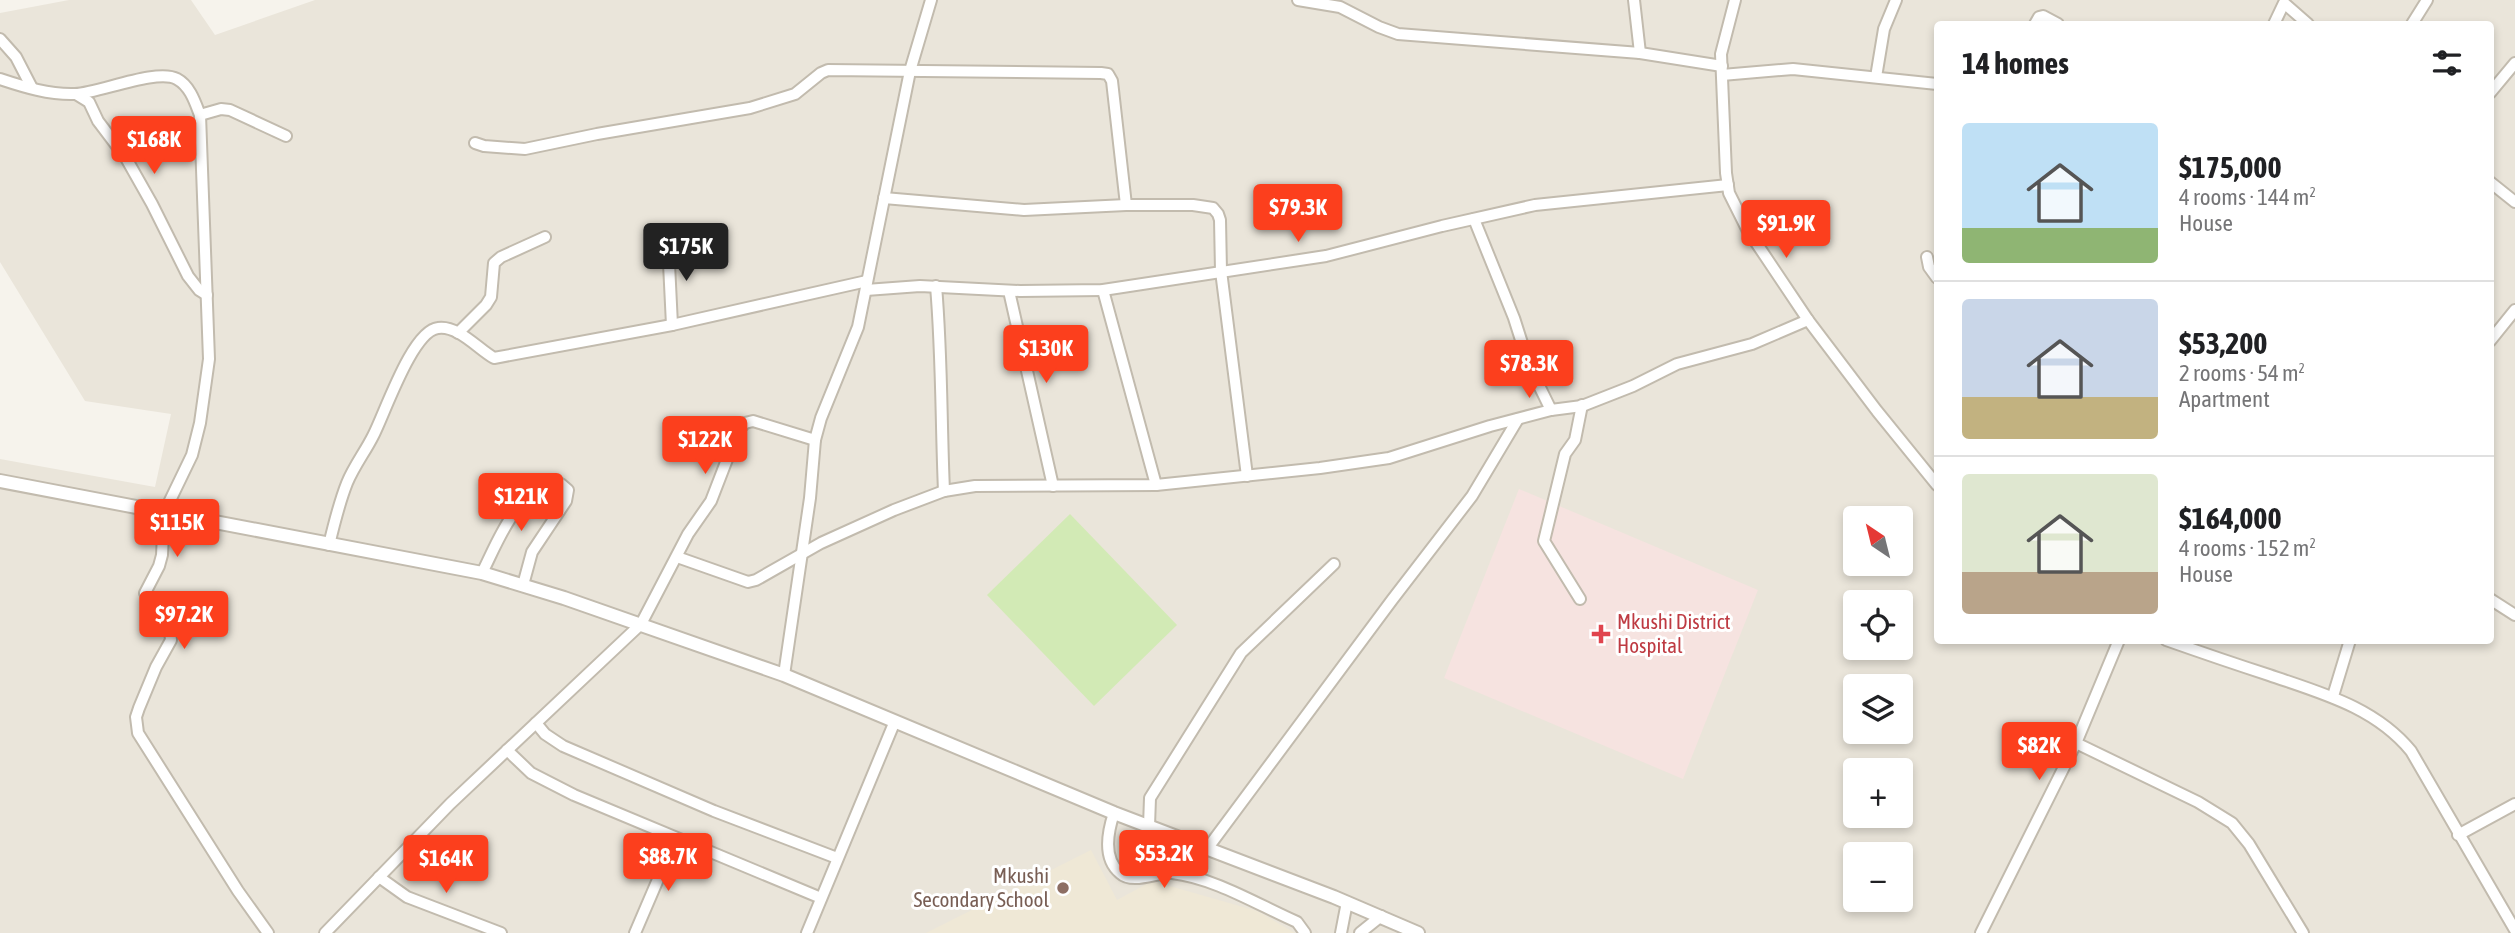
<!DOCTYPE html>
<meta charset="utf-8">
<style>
:root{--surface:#fff;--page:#f2f2f2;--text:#202124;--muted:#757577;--line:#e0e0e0;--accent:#fc3f1d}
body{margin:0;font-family:"Asap Condensed",sans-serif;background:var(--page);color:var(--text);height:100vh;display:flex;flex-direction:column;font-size:26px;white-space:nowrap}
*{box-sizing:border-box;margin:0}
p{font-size:23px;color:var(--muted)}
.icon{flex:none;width:38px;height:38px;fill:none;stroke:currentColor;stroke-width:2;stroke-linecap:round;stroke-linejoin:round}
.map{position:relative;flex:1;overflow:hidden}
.side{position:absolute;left:1934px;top:21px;width:560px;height:623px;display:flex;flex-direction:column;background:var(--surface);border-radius:7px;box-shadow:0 4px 10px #0003}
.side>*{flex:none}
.needle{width:46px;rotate:325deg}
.buttons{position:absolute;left:1843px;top:506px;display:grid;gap:14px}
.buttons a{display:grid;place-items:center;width:70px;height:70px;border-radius:7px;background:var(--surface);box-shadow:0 4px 10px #0003;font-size:35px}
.price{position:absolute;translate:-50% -60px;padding:0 16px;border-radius:7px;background:var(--accent);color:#fff;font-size:23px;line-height:46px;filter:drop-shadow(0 2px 4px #0008)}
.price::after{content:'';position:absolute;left:50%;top:42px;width:21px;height:16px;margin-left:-10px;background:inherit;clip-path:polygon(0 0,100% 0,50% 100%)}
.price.active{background:#222;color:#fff}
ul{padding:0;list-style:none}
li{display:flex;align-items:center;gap:21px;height:175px;padding:0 28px}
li+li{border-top:2px solid var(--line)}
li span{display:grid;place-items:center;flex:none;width:196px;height:140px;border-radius:7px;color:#555}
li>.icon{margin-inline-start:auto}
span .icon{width:84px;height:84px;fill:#fffc;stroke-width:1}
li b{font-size:30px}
h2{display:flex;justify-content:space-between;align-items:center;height:84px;padding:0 28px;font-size:30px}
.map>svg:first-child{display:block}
.residential{fill:#eae5da;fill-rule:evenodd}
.education{fill:#efe8d6}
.medical{fill:#f6e3e0}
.green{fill:#d2eab5}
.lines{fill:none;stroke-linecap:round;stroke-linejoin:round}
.minor-casing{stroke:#c2bbae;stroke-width:14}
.tertiary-casing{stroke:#c2bbae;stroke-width:16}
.minor{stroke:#fff;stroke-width:10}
.tertiary{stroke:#fff;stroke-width:12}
.health-dot{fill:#e0444e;stroke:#fff;stroke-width:2.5}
.education-dot{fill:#8d6e63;stroke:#fff;stroke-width:2.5}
.labels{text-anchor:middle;stroke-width:6;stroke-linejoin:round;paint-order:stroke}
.health-label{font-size:21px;fill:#be3a42;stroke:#fff;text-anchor:start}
.education-label{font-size:21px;fill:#785e54;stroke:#fff;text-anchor:end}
</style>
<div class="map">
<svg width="2515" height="933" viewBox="0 0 2515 933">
<rect width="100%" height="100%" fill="#f6f3ec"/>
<path class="residential" d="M 69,0 L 191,0 L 215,35 L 315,0 L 2515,0 L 2515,933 L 0,933 L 0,459 L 155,487 L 171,414 L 85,401 L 0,262 L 0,13 ZM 1937,24 L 2490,24 L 2490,640 L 1937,640 ZM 1855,518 L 1900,518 L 1900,564 L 1855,564 ZM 1855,602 L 1900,602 L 1900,648 L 1855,648 ZM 1855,686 L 1900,686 L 1900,732 L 1855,732 ZM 1855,770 L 1900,770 L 1900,816 L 1855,816 ZM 1855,854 L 1900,854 L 1900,900 L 1855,900 Z"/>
<path class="education" d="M 1091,850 L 1117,900 L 1152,881 L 1257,911 L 1295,933 L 926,933 Z"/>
<path class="medical" d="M 1519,489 L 1758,590 L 1683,779 L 1444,678 Z"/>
<path class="green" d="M 1070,514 L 1177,625 L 1094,706 L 987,595 Z"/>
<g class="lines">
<g class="minor-casing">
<g id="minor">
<path d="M 1298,0 L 1340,7 L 1379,27 L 1398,34 L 1640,53 L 1722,66"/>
<path d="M 1634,0 L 1640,53"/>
<path d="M 1735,0 L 1721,54 L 1726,173 L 1729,193 L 1747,229 L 1808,320 L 1877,411 L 1937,485"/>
<path d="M 2035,24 L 2039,17 L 2043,16 L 2058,24"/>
<path d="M 2274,24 L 2284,3 L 2308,24"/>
<path d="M 2412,24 L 2427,0"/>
<path d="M 0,39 L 16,57 L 32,88"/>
<path d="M 1722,75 L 1793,69 L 1937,84"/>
<path d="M 1876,77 L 1884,29 L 1896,0"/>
<path d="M 0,79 C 24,87 50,95 75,94 C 99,93 157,68 177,79 C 190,86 195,102 200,115 L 209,359 L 200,423 L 192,455 L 164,513 L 162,555 L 159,566 L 145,593 L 170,631 L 171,640 L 156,667 L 139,708 L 136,717 L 138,733 L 238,891 L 268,933"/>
<path d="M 2490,93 L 2515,63"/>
<path d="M 76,94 L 89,102 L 98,121 L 126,158 L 152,204 L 188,276 L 199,290 L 207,295"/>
<path d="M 200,115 L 221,109 L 230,110 L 286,136"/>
<path d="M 475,143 L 484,146 L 525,149 L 597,134 L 750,108 L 795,94 L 821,73 L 828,70 L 1101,73 L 1108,74 L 1112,81 L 1126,205"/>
<path d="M 2490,182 L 2515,202"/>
<path d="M 884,198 L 1024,210 L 1126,205 L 1193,205 L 1213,208 L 1218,214 L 1220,220 L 1221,271 L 1247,476"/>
<path d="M 1474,219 L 1514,318 L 1529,365 L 1551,410"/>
<path d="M 668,243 L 672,325"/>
<path d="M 1927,257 L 1929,267 L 1937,278"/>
<path d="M 936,286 C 942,355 941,423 944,491"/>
<path d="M 866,290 L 920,286 L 1020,291 L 1103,290 L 1326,256 L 1442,226 L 1535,205 L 1728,185"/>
<path d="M 1103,290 L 1156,485"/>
<path d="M 1009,291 L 1053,486"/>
<path d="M 458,333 L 486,305 L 491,297 L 494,263 L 501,257 L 545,237"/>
<path d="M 2490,341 L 2515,310"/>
<path d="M 329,545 C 334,524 339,503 347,483 C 354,466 365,452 373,436 C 385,413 412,331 438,328 C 458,325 478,349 494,358 L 672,325 L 867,281"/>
<path d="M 677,557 L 748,582 L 756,580 L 821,543 L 894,510 L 944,491 L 975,486 L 1156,485 L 1320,468 L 1389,458 L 1490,426 L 1551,410 L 1582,406 L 1633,386 L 1677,364 L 1752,344 L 1808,320"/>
<path d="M 482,573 C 498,542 518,483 561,484 L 568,490 L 566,501 L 532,552 L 523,585"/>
<path d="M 1580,599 L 1544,541 L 1565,454 L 1575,440 L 1582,405"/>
<path d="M 2490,599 L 2515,615"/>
<path d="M 2166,640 C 2200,652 2235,664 2269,675 C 2321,693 2375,707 2411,751 L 2515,930"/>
<path d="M 784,675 L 810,498 L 815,440 L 821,418 L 858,327 L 910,71 L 931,0"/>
<path d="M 2333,696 L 2350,640"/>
<path d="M 536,723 L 545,734 L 563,746 L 714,811 L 837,858"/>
<path d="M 2076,743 L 2198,802 L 2232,823 L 2249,844 L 2303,933"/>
<path d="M 507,750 L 531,773 L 574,795 L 821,898"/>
<path d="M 1114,813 C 1108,831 1102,858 1120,873 C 1133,885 1157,872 1172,873 C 1215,878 1258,905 1297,922 L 1305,933"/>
<path d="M 1149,826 L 1150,798 L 1241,653 L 1334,564"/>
<path d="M 2458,835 L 2515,804"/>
<path d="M 1207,849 L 1392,600 L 1472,496 L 1518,419"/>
<path d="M 379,877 L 407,897 L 501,933"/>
<path d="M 325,933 L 450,804 L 641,624 L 688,534 L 711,501 L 738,431 L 745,423 L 753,421 L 815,440"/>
<path d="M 635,933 L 668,856 L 689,842"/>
<path d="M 807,933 L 895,721"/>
<path d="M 1341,933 L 1347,902"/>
<path d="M 1360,933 L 1381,916"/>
<path d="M 1981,933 L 2076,743 L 2119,640"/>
</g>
</g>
<g class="tertiary-casing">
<path id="tertiary" d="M 0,481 L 482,573 L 564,598 L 784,675 L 1114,813 L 1334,897 L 1418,933"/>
</g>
<use href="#minor" class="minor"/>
<use href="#tertiary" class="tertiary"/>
</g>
<path class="health-dot" d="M1597.5 623.5h7v7h7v7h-7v7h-7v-7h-7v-7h7z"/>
<circle class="education-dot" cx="1063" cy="888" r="7"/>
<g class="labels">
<g class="health-label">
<text x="1617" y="629">Mkushi District<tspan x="1617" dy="24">Hospital</tspan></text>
</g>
<g class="education-label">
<text x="1049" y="883">Mkushi<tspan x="1049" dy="24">Secondary School</tspan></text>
</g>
</g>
</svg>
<div class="buttons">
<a><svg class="needle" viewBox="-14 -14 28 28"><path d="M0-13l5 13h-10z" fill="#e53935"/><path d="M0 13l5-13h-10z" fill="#757577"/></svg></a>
<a><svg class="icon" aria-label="locate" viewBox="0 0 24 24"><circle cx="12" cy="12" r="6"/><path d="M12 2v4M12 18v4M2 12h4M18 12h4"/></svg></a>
<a><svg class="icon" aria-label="layers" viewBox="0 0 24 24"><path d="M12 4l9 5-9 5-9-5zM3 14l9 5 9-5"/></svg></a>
<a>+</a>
<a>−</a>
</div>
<b class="price" style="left:154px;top:176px">$168K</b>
<b class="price" style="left:1298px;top:244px">$79.3K</b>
<b class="price" style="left:1786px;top:260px">$91.9K</b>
<b class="price active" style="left:686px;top:283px">$175K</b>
<b class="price" style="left:1046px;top:385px">$130K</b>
<b class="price" style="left:1529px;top:400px">$78.3K</b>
<b class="price" style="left:705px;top:476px">$122K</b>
<b class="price" style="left:521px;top:533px">$121K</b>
<b class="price" style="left:177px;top:559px">$115K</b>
<b class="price" style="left:184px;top:651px">$97.2K</b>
<b class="price" style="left:2039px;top:782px">$82K</b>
<b class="price" style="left:1164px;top:890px">$53.2K</b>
<b class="price" style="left:668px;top:893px">$88.7K</b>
<b class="price" style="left:446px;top:895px">$164K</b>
<section class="side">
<h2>14 homes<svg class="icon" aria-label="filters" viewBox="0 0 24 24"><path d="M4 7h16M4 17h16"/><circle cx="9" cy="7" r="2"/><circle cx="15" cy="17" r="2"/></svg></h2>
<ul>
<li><span style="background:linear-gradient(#bfe0f5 75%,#8fb573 0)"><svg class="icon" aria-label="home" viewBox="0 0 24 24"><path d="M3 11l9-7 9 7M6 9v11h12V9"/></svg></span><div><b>$175,000</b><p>4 rooms · 144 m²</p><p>House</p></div></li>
<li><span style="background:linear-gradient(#c9d6e8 70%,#c2b280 0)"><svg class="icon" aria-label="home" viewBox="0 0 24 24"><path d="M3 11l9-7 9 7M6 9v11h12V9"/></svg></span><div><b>$53,200</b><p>2 rooms · 54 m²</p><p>Apartment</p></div></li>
<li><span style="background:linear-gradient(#dfe7d0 70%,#b9a48a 0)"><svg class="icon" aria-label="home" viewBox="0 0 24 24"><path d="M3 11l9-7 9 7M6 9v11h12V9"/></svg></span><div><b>$164,000</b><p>4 rooms · 152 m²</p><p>House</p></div></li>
</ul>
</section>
</div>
